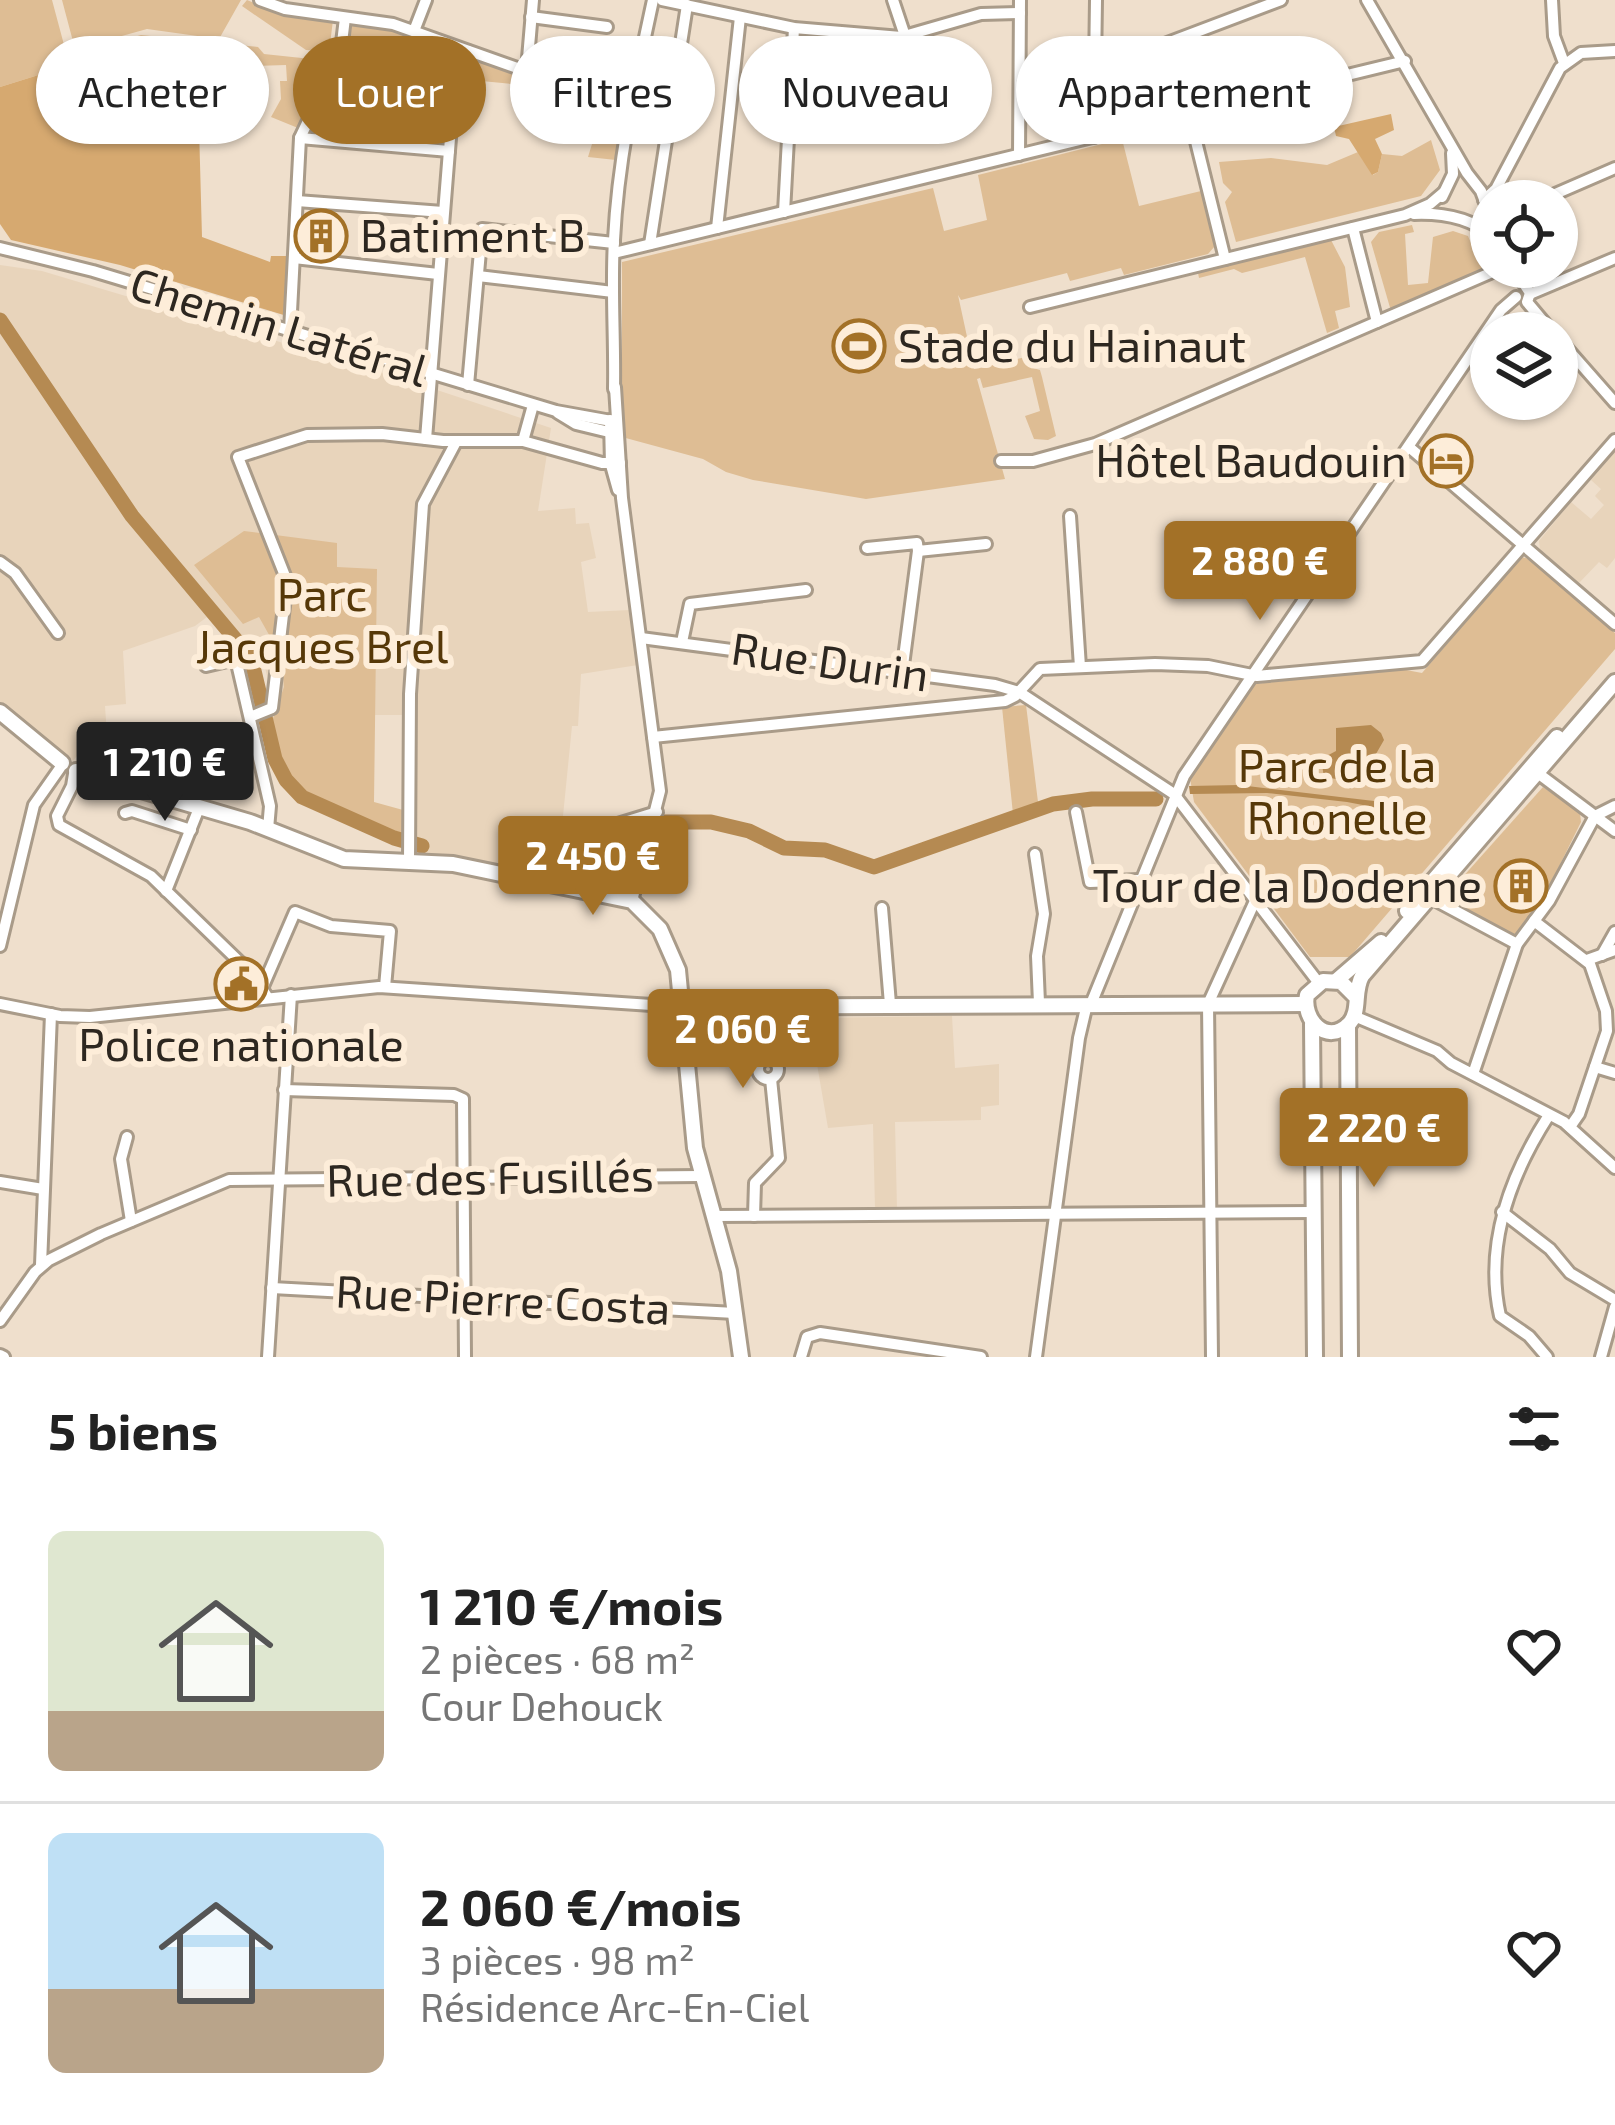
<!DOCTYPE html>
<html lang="fr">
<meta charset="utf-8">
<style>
:root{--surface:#fff;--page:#f2f2f2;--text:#222;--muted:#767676;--line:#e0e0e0;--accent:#a37127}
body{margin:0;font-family:"Exo 2",sans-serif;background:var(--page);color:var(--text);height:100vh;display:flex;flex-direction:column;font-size:45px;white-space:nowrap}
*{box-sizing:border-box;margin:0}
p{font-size:39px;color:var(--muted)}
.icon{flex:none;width:66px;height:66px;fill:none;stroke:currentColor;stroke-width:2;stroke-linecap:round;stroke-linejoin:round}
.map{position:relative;height:1357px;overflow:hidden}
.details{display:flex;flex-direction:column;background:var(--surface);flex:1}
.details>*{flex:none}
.guide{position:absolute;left:36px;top:36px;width:1545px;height:108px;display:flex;gap:24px}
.controls{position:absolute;left:1470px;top:180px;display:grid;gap:24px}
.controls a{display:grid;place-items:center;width:108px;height:108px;border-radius:50%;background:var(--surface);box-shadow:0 3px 9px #0004;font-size:60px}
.price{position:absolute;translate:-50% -102px;padding:0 27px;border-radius:12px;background:var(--accent);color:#fff;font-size:39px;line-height:78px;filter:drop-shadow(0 3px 6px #0008)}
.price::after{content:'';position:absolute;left:50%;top:72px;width:36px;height:27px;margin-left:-18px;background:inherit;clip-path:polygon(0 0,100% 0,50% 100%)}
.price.on{background:#222;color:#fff}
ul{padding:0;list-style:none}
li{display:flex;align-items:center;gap:36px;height:300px;padding:0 48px}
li+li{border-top:3px solid var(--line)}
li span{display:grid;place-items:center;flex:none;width:336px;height:240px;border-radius:18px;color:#555}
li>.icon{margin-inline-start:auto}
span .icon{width:144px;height:144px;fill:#fffc;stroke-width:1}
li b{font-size:51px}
h2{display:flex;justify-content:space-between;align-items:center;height:144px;padding:0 48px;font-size:51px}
.tag{padding:0 42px;border-radius:54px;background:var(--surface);box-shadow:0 3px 9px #0004;font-size:42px;line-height:108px}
.tag.on{background:var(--accent);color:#fff}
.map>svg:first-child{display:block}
.built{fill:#e8d4bb}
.green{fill:#debd94}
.forest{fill:#d6a970}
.water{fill:#b58a52}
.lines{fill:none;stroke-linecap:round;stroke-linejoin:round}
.river{stroke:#b58a52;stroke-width:15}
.minor-casing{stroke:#a99b89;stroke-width:16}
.major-casing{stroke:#a99b89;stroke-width:20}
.minor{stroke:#fff;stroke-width:10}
.major{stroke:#fff;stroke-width:14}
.labels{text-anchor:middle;stroke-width:12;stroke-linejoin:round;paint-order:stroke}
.poi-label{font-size:45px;fill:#2d2720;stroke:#fdedd9;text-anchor:start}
.street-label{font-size:45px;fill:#2d2720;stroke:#fdedd9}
.park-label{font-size:45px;fill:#563808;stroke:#fdedd9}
</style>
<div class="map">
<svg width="1615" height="1357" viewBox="0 0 1615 1357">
<rect width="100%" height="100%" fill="#efdfcc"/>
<g class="built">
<path d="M 0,265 L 42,271 L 407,380 L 551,428 L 538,511 L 575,508 L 576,524 L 589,523 L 596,558 L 581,562 L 588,612 L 630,610 L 638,665 L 581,674 L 578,726 L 572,726 L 563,816 L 574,834 L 564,879 L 413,852 L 412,715 L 277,715 L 262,656 L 255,643 L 245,646 L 215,611 L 195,626 L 123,651 L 126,704 L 105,706 L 107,735 L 100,746 L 83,748 L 73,761 L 0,703 Z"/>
<path d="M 1615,452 L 1615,558 L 1607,568 L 1599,562 L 1579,583 L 1540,549 L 1539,541 L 1571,502 L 1591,519 L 1604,505 L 1595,496 L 1601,489 L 1591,480 Z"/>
<path d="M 952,1016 L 955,1068 L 999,1064 L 999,1105 L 981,1107 L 981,1120 L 895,1122 L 897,1209 L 875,1209 L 873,1124 L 828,1128 L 809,1018 Z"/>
</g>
<g class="green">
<path d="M 0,0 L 52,0 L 67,56 L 141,35 L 258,47 L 264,54 L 330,61 L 298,128 L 271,117 L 281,99 L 280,81 L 287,81 L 286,65 L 229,67 L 141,43 L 0,87 Z"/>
<path d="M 62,0 L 241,0 L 219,39 L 147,29 L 75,49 Z"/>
<path d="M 247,0 L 281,14 L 333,20 L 329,52 L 306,50 L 242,6 Z"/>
<path d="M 355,24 L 390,29 L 421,39 L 418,47 L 350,61 L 342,58 L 347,29 Z"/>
<path d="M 479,60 L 522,74 L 611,87 L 608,104 L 573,90 L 471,80 Z"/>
<path d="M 547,90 L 573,92 L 624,116 L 616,160 L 588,157 L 600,118 Z"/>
<path d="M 1122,139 L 1139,206 L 1201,191 L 1215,246 L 1208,254 L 1124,275 L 1121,268 L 1070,281 L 1067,273 L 961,300 L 958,295 L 974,369 L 1030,356 L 1033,368 L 1040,370 L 1042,377 L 1056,436 L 1048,440 L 1034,439 L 1025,416 L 1040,411 L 1032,377 L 983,388 L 980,378 L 977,379 L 1005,479 L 866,499 L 753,480 L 726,472 L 703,459 L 622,437 L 622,262 L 933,188 L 944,231 L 987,220 L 978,175 Z"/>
<path d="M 1431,140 L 1440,170 L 1421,196 L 1236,242 L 1225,202 L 1232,192 L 1223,183 L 1219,162 L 1271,158 L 1327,165 L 1358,152 L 1373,175 L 1378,172 L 1382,154 L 1402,156 Z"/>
<path d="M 1412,225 L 1414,232 L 1405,234 L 1408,285 L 1428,283 L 1433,237 L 1453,231 L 1468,236 L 1473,248 L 1481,245 L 1491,259 L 1491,267 L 1391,311 L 1371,242 L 1379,232 Z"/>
<path d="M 1331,240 L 1345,267 L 1350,307 L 1335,311 L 1339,328 L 1327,333 L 1305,257 L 1242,273 L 1234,269 L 1199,278 L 1198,273 Z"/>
<path d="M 244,531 L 337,543 L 337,567 L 377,569 L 374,802 L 403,810 L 403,836 L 308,794 L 291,781 L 280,760 L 272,721 L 284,687 L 281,656 L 259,617 L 243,624 L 194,565 Z"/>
<path d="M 1522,557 L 1529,559 L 1615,633 L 1615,649 L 1350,957 L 1310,957 L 1194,802 L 1190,778 L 1254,684 L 1401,669 L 1422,673 Z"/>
<path d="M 1026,705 L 1038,802 L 1013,814 L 1002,707 Z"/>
<path d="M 1543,787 L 1580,813 L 1581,822 L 1539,907 L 1515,934 L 1510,934 L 1444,898 Z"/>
</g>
<g class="forest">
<path d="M 141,43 L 185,52 L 160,121 L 199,127 L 202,237 L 270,262 L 271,256 L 289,256 L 287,316 L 120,265 L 11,240 L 0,224 L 0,87 Z"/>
<path d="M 1391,114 L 1394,130 L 1375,139 L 1382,154 L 1378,172 L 1372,175 L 1349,139 L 1336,136 L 1334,127 Z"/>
</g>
<g class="water">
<path d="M 1371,725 L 1381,733 L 1384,740 L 1361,780 L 1350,789 L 1342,780 L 1324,777 L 1321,759 L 1336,751 L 1336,728 Z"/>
<path d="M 1239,785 L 1374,801 L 1411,830 L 1408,835 L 1368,806 L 1347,802 L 1267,793 L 1190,794 L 1189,786 Z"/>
</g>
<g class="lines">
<g class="river">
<path d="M 0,320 L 132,516 L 251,658 L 275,759 L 286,780 L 302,797 L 394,838 L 422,846"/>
<path d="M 514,861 L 574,861 L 640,822 L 711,822 L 749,831 L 784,848 L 825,850 L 874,867 L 1053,804 L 1092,799 L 1156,799"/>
</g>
<g class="minor-casing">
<g id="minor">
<path d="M 260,0 L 285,9 L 393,24 L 520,69 L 634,88"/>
<path d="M 662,0 L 794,28 L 901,37 L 981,14 L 1020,13"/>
<path d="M 893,0 L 918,75 L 950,77"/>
<path d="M 1367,0 L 1467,173 L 1481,191 L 1491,218"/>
<path d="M 1552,0 L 1554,36 L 1564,63"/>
<path d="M 531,17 L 607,27"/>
<path d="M 414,31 L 426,0"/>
<path d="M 527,70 L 533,0"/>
<path d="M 1096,70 L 1281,0"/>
<path d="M 1189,113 L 1225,259"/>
<path d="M 1094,137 L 1096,0"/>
<path d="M 300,138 L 449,151"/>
<path d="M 1019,155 L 1020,0"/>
<path d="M 1442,197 L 1453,174 L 1452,153"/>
<path d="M 1484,200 L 1496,189 L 1560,68 L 1581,53 L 1615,51"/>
<path d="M 297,201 L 443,212"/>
<path d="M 1539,201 L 1615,168"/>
<path d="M 784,212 L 794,28"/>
<path d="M 1414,214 C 1441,213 1471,218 1491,236"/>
<path d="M 717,228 L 740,17"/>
<path d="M 1353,228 L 1377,322"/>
<path d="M 650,244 L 687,5"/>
<path d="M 0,248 L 93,271 L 556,411 L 617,422"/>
<path d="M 614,253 L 1405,61"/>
<path d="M 294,258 L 438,274"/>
<path d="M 1513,267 L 1530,293 L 1527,302 L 1553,333"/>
<path d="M 478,276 L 613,292"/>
<path d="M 1530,294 L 1615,258"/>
<path d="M 1030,307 L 1405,215 L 1430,204 L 1443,193"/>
<path d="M 290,331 L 300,138 L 341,51 L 345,18"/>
<path d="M 1557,337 L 1615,403"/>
<path d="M 468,385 L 482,229 L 614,243"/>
<path d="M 615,387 L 622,498 L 660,791 L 632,901"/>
<path d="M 614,389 C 615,339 611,289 614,240 C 618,158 636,79 653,0"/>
<path d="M 558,413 L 576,424 L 613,433"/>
<path d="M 610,420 L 611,465 L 618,490"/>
<path d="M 426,439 L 454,88 L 468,51"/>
<path d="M 523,441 L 533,405"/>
<path d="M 1409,447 L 1615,624"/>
<path d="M 1001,461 L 1033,461 L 1095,444 L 1504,267"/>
<path d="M 1070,516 L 1080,667"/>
<path d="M 867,548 L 917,543 L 918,551 L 986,544"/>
<path d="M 0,562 L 15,573 L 58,633"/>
<path d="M 641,638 L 995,685 L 1019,692 L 1174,794 L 1318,982"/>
<path d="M 682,642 L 690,604 L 806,590"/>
<path d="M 206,666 L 236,659 L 270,806 L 268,829"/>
<path d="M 902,673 L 918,551"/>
<path d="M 250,717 L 272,708 L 287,581 L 238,457 L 307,435 L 382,434 L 443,441 L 523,441 L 602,463 L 620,463"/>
<path d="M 653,737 L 1005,701 L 1015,696 L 1040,669 L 1155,664 L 1208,666 L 1257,676 L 1422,661 L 1615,440"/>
<path d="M 1531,768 L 1615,831"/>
<path d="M 74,774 L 72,786 L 57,816 L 59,825 L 151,876 L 253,975 L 268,998"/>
<path d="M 1076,812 L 1090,882 L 1139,880"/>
<path d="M 125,813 L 132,811 L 191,830"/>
<path d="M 582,835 L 657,812"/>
<path d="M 1035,854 L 1044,914 L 1037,956 L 1039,1003"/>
<path d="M 409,862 L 410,694 L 423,504 L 456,442"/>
<path d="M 166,891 L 199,808"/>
<path d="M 1431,898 L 1517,944"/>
<path d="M 882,908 L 890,1004"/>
<path d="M 1534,921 L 1590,964 L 1606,1011 L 1607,1031 L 1579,1114 L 1570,1127"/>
<path d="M 0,946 L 34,805 L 60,768"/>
<path d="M 1602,955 L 1615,932"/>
<path d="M 1587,960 L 1615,950"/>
<path d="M 263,986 L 295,912 L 331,926 L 390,931 L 385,987"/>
<path d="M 0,1004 L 60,1016 L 90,1017 L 379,987 L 682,1007"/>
<path d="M 1091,1004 L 1184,776 L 1501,310 L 1516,297"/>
<path d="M 1354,1016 L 1437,1051 L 1451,1063 L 1564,1122 L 1615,1168"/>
<circle cx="768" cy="1069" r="10"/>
<path d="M 1595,1067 L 1615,1073"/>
<path d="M 1473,1074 L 1517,944 L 1549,901 L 1595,816 L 1615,806"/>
<path d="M 284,1090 L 454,1095 L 463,1099 L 465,1357"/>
<path d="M 127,1137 L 121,1159 L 131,1221"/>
<path d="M 0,1182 L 43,1189"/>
<path d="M 1502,1212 L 1550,1249 L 1570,1273 L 1615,1300"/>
<path d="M 714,1216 L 1314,1212"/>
<path d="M 754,1216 L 755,1183 L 779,1158 L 771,1079"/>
<path d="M 41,1265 L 51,1014"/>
<path d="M 272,1288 L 735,1313"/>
<path d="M 0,1321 L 35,1272 L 49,1260 L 101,1234 L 229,1180 L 701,1176"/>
<path d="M 0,1355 L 4,1357"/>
<path d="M 268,1357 L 291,995"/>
<path d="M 801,1357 L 807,1337 L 820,1333 L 981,1357"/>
<path d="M 1036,1357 L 1079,1038 L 1087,1004"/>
<path d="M 1212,1357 L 1208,1004 L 1255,901"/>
<path d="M 1547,1357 L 1529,1336 L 1500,1316 C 1484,1244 1511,1174 1549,1115"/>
<path d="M 1601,1357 L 1615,1307"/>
</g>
</g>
<g class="major-casing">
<g id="major">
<path d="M 0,712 L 62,763"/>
<path d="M 76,771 L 250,822 L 344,859 L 453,864 L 632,901 L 660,929 L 678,970 L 695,1148 L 729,1271 L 741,1357"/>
<path d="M 1407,911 L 1557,737"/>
<path d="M 1337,980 L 1381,942"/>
<path d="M 1355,996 L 1341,982 L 1323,981 L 1307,995 C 1302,1019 1326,1046 1349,1024 C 1361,1011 1353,992 1362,976 L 1615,682"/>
<path d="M 682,1007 L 1305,1004"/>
<path d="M 1312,1024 L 1315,1357"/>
<path d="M 1348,1025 L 1350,1357"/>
</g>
</g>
<use href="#minor" class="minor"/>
<use href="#major" class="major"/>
</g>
<defs>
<g id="building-ring" transform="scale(2.7)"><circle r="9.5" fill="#fdedd9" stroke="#a37127" stroke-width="1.5"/><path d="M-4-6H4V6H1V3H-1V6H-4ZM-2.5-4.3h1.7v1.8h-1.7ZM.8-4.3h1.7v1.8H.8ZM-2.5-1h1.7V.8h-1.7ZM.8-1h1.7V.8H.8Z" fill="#a37127"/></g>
<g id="stadium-ring" transform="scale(2.7)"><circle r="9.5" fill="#fdedd9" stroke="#a37127" stroke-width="1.5"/><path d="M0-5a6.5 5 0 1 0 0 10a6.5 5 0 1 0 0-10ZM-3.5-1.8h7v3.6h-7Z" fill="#a37127"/></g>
<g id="hotel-ring" transform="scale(2.7)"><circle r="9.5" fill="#fdedd9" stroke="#a37127" stroke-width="1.5"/><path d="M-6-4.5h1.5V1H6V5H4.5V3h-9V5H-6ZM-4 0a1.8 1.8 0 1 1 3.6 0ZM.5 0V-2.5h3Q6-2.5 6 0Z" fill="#a37127"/></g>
<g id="civic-ring" transform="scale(2.7)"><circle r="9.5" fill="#fdedd9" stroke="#a37127" stroke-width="1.5"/><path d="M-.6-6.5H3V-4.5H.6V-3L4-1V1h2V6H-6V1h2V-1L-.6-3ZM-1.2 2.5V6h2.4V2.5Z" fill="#a37127"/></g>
</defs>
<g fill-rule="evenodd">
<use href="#building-ring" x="321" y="236"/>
<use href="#stadium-ring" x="859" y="346"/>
<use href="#hotel-ring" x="1446" y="461"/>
<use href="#building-ring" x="1521" y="886"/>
<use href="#civic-ring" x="241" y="984"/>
</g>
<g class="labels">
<g class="poi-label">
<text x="360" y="252">Batiment B</text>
<text x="898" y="362">Stade du Hainaut</text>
<text x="1407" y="477" text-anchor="end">Hôtel Baudouin</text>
<text x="1482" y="902" text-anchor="end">Tour de la Dodenne</text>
<text x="241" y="1061" text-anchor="middle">Police nationale</text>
</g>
<g class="street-label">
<text transform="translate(279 327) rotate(17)" y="16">Chemin Latéral</text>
<text transform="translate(830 662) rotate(8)" y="16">Rue Durin</text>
<text transform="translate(490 1178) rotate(-1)" y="16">Rue des Fusillés</text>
<text transform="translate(503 1300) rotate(3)" y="16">Rue Pierre Costa</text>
</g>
<g class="park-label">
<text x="322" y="611">Parc<tspan x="322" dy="52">Jacques Brel</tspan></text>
<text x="1337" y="782">Parc de la<tspan x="1337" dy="52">Rhonelle</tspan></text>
</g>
</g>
</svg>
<div class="controls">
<a><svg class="icon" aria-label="locate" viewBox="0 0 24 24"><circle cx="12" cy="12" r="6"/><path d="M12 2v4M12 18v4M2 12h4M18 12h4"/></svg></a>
<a><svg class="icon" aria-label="layers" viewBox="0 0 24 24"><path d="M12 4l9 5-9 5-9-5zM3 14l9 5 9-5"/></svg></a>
</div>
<b class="price" style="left:1260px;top:623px">2 880 €</b>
<b class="price on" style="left:165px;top:824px">1 210 €</b>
<b class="price" style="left:593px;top:918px">2 450 €</b>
<b class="price" style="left:743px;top:1091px">2 060 €</b>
<b class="price" style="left:1374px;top:1190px">2 220 €</b>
<div class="guide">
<a class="tag">Acheter</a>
<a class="tag on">Louer</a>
<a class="tag">Filtres</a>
<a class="tag">Nouveau</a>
<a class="tag">Appartement</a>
</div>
</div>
<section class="details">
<h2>5 biens<svg class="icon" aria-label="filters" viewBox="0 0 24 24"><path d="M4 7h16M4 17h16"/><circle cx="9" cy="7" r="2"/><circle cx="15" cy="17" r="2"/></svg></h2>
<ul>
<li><span style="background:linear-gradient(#dfe7d0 75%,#b9a48a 0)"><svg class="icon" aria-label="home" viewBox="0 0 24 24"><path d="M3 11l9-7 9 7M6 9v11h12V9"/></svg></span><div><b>1 210 €/mois</b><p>2 pièces · 68 m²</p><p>Cour Dehouck</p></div><svg class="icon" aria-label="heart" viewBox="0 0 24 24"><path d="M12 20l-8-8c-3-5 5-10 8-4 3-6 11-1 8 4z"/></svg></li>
<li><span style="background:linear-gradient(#bfe0f5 65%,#b9a48a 0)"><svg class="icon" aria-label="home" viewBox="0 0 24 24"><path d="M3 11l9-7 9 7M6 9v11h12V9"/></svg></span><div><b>2 060 €/mois</b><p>3 pièces · 98 m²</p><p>Résidence Arc-En-Ciel</p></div><svg class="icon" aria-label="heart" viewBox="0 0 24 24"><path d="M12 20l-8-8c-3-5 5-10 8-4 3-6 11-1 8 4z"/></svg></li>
</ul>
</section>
